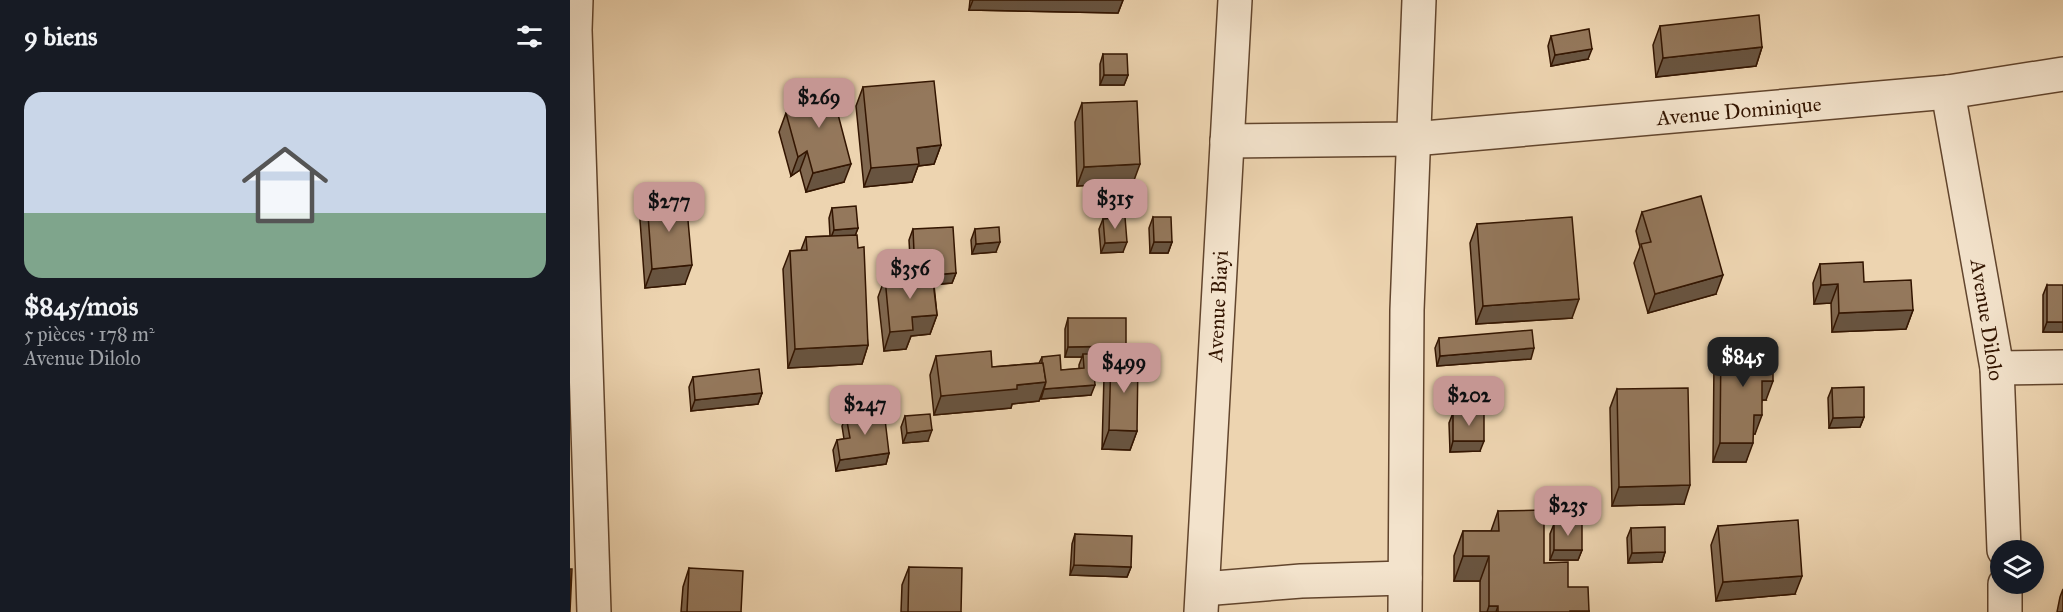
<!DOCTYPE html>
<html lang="fr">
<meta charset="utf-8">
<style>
:root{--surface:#171b24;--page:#20242c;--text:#f1f3f6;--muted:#9ea1a6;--line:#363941;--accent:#c59692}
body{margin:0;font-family:"IM FELL Great Primer",serif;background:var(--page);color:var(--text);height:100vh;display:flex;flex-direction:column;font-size:22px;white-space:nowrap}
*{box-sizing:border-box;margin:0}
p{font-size:20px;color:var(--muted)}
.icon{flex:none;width:33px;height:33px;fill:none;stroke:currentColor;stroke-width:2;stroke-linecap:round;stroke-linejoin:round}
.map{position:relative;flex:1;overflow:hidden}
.details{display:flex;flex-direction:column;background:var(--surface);width:570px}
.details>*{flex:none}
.fabs{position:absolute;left:1420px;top:540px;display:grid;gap:12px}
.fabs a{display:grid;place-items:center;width:54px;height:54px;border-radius:50%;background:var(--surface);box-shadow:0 3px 15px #0003;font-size:30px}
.price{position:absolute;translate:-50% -51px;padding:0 14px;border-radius:12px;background:var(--accent);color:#111;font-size:20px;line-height:39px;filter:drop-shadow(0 2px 3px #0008)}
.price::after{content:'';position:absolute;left:50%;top:36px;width:18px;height:14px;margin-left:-9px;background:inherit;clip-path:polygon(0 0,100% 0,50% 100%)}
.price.current{background:#222;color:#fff}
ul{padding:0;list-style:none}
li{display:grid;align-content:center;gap:12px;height:318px;padding:0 24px}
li+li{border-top:2px solid var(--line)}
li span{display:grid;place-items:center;height:186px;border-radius:18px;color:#555}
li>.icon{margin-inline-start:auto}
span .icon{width:108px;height:108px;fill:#fffc;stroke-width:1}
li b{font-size:26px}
h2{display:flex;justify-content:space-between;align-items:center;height:72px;padding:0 24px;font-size:26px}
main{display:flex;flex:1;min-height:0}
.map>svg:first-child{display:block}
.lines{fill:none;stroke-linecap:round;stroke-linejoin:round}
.minor-casing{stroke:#62452d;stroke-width:36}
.tertiary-casing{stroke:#62452d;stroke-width:36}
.minor{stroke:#f3e3cc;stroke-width:33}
.tertiary{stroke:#f3e3cc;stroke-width:33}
.wall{fill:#7f674f;stroke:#331501;stroke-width:1.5}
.shaded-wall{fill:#685440;stroke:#331501;stroke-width:1.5}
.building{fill:#94785c;stroke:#331501;stroke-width:1.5}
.labels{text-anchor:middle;stroke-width:5;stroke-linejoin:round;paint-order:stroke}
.street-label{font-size:21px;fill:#331501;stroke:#f3e3cc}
</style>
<main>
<section class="details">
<h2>9 biens<svg class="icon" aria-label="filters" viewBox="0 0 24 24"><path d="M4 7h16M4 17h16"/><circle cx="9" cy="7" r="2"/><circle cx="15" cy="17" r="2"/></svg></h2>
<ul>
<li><span style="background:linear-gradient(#c9d6e8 65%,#7fa58c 0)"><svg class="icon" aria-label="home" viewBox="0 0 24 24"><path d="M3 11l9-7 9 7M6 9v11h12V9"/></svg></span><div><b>$845/mois</b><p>5 pièces · 178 m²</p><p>Avenue Dilolo</p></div></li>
</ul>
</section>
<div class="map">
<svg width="1493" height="612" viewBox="0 0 1493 612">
<rect width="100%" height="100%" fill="#edd4b0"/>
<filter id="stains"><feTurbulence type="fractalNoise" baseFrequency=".00333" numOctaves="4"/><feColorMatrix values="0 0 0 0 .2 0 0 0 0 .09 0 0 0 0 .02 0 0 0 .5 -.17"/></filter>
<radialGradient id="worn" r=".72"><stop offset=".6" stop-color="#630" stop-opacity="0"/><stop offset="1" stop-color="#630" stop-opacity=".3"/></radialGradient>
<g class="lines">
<g class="minor-casing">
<g id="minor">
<path d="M 6,0 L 5,30 L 24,612"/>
<path d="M 1378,92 L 1427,368 L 1434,550"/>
<path d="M 657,141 L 843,139 L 1378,92 L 1493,74"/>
<path d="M 1427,368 L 1493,367"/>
<path d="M 1435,584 L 1435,612"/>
<path d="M 633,589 L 731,581 L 835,578"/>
<path d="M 835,612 L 837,310 L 849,0"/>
</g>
</g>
<g class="tertiary-casing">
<path id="tertiary" d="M 631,612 L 665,0"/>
</g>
<use href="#minor" class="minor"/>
<use href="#tertiary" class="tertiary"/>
</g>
<g class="wall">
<path d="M 400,0 L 553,0 L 548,13 L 399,10 Z"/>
<path d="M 1090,26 L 1192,47 L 1186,66 L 1086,77 L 1083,45 Z"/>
<path d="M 981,36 L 1018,59 L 981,66 L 978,46 Z"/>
<path d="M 533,54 L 558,75 L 554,85 L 530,85 L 530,64 Z"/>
<path d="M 293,87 L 371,145 L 364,164 L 348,166 L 342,182 L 294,187 L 286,106 Z"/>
<path d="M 232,88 L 274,182 L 236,192 L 230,170 L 221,176 L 209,132 L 216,113 L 226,111 L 225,107 Z"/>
<path d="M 512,103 L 563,183 L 507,186 L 505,122 Z"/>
<path d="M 77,201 L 115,284 L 75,288 L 70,220 Z"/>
<path d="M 262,208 L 288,228 L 285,235 L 298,345 L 292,364 L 218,368 L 213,269 L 220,251 L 231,250 L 236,237 L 260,236 L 259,218 Z"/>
<path d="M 1072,212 L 1146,294 L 1078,313 L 1064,263 L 1070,247 L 1066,231 Z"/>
<path d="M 583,217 L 602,242 L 598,253 L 580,253 L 579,228 Z"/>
<path d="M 533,219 L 553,252 L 531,253 L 529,229 Z"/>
<path d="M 907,224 L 1002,318 L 906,324 L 900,243 Z"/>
<path d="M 343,229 L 386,273 L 382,283 L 364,285 L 367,315 L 360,334 L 341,336 L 336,349 L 314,351 L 308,297 L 315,278 L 341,275 L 339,240 Z"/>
<path d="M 405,229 L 426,252 L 402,254 L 401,240 Z"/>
<path d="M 1250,264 L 1294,282 L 1343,310 L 1336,329 L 1262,332 L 1261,303 L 1244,304 L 1243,283 Z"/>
<path d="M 1477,285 L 1493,332 L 1473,332 L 1473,295 Z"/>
<path d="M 498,318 L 556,346 L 552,356 L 523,357 L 521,395 L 471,399 L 470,396 L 469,401 L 442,404 L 441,408 L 364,415 L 360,375 L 366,356 L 422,367 L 469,363 L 472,357 L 491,370 L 509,369 L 509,365 L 512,357 L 495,357 L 495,329 Z"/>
<path d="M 869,338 L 961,359 L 867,366 L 865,348 Z"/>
<path d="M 1151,342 L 1196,400 L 1192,400 L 1185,434 L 1183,434 L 1176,462 L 1143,462 L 1144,361 Z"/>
<path d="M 541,357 L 567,431 L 560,450 L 532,449 L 534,376 Z"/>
<path d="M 123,377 L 192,393 L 188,404 L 121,411 L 119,387 Z"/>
<path d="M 1262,388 L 1294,417 L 1290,427 L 1259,428 L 1258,398 Z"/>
<path d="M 1047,389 L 1114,504 L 1042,506 L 1040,408 Z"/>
<path d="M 883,413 L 910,451 L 880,452 L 879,423 Z"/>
<path d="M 276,416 L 319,453 L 316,464 L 266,471 L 263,450 L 267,440 L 274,439 L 272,426 Z"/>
<path d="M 335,416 L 358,441 L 333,443 L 331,427 Z"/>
<path d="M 928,511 L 974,563 L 998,587 L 1019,611 L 1019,612 L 910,612 L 910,581 L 884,581 L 884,556 L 893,531 L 921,531 Z"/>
<path d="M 984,524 L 1012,550 L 1008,560 L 980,560 L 980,534 Z"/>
<path d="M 1148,526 L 1225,594 L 1146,601 L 1141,545 Z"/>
<path d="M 1061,528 L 1095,552 L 1092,562 L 1058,563 L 1057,538 Z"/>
<path d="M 505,534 L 561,567 L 557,577 L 500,575 L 502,544 Z"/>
<path d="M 339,567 L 391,612 L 331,612 L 332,585 Z"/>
<path d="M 119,568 L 171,612 L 111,612 L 113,587 Z"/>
<path d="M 1493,589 L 1493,612 L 1487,612 L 1490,597 Z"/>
</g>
<g class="shaded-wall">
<path d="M 403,0 L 553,0 L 548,13 L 399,10 Z"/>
<path d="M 1192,47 L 1186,66 L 1086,77 L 1093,58 Z"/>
<path d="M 1022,49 L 1018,59 L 981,66 L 985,55 Z"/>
<path d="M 534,75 L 558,75 L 554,85 L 530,85 Z"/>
<path d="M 371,145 L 364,164 L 348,166 L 342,182 L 294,187 L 301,168 L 347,148 Z"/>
<path d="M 237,151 L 230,170 L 221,176 L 228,157 Z"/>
<path d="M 281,164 L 274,182 L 236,192 L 243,173 Z"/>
<path d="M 570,164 L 563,183 L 507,186 L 514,167 Z"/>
<path d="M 288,228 L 284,239 L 260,240 L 264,230 Z"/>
<path d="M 430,242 L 426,252 L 402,254 L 406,244 Z"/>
<path d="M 557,242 L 553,252 L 531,253 L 535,243 Z"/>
<path d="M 584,242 L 602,242 L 598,253 L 580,253 Z"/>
<path d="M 122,265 L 115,284 L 75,288 L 82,269 Z"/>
<path d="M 386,273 L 382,283 L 342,286 L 346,276 Z"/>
<path d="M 1153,275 L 1146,294 L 1078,313 L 1085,294 Z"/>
<path d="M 1268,284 L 1261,303 L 1244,304 L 1251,285 Z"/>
<path d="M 1009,299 L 1002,318 L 906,324 L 913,306 Z"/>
<path d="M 1343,310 L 1336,329 L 1262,332 L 1269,313 Z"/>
<path d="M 367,315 L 360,334 L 341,336 L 336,349 L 314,351 L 320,332 L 342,317 Z"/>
<path d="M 1477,322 L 1493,322 L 1493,332 L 1473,332 Z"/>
<path d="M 298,345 L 292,364 L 218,368 L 225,349 Z"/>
<path d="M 556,346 L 552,356 L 513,357 L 513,354 L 512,357 L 495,357 L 498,347 Z"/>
<path d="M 964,348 L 961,359 L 867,366 L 870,356 Z"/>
<path d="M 1192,381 L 1203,381 L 1196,400 L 1185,400 Z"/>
<path d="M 476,382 L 469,401 L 442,404 L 441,408 L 364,415 L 371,396 L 447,385 Z"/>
<path d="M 525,385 L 521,395 L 471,399 L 474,389 Z"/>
<path d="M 192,393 L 188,404 L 121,411 L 125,400 Z"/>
<path d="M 1184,415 L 1192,415 L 1185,434 L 1177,434 Z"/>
<path d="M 1294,417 L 1290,427 L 1259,428 L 1263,418 Z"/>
<path d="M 362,430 L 358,441 L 333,443 L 337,433 Z"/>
<path d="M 539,430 L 567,431 L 560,450 L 532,449 Z"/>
<path d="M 883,441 L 914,441 L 910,451 L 880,452 Z"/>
<path d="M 1150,443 L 1183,443 L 1176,462 L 1143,462 Z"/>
<path d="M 319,453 L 316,464 L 266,471 L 270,460 Z"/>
<path d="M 1120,485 L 1114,504 L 1042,506 L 1049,487 Z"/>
<path d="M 984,550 L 1012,550 L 1008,560 L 980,560 Z"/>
<path d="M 1095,552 L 1092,562 L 1058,563 L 1062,553 Z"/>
<path d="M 893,556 L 919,556 L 910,581 L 884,581 Z"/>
<path d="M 504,565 L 561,567 L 557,577 L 500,575 Z"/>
<path d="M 1232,576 L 1225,594 L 1146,601 L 1153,582 Z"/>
<path d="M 919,606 L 928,606 L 926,612 L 917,612 Z"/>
<path d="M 1000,611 L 1019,611 L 1019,612 L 999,612 Z"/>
</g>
<g class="building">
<path d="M 1189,15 L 1192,47 L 1093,58 L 1090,26 Z"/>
<path d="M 1019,29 L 1022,49 L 985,55 L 981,36 Z"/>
<path d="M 533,54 L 557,54 L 558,75 L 534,75 Z"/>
<path d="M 259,80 L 281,164 L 243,173 L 237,151 L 228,157 L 216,113 L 237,108 L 232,88 Z"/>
<path d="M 364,81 L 371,145 L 347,148 L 349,164 L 301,168 L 293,87 Z"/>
<path d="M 567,101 L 570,164 L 514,167 L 512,103 Z"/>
<path d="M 1131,196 L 1153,275 L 1085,294 L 1071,244 L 1081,242 L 1072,212 Z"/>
<path d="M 116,198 L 122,265 L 82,269 L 77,201 Z"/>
<path d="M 286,206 L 288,228 L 264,230 L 262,208 Z"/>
<path d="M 555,217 L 557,242 L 535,243 L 533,219 Z"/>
<path d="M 583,217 L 601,217 L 602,242 L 584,242 Z"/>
<path d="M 1002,217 L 1009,299 L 913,306 L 907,224 Z"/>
<path d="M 383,227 L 386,273 L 363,275 L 362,273 L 345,275 L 343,229 Z"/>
<path d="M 429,227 L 430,242 L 406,244 L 405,229 Z"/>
<path d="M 287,235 L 288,248 L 294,247 L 298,345 L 225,349 L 220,251 L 237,250 L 236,237 Z"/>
<path d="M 1293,262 L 1294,282 L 1341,280 L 1343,310 L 1269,313 L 1268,284 L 1251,285 L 1250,264 Z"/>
<path d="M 362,273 L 367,315 L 342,317 L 343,330 L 320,332 L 315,278 Z"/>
<rect x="1477" y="285" width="16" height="37"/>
<path d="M 498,318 L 556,318 L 556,346 L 498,347 Z"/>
<path d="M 962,330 L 964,348 L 870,356 L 869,338 Z"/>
<path d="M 1151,342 L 1203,343 L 1203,381 L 1192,381 L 1192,415 L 1184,415 L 1183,443 L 1150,443 Z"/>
<path d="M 421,351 L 422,367 L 473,363 L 476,382 L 447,385 L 447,389 L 371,396 L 366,356 Z"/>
<path d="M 513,354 L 523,354 L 525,385 L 474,389 L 476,382 L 473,363 L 472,363 L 472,357 L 490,355 L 491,370 L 514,368 Z"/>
<path d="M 541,357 L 568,358 L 567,431 L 539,430 Z"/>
<path d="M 189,369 L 192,393 L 125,400 L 123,377 Z"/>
<path d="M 1294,387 L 1294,417 L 1263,418 L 1262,388 Z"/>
<path d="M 1118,388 L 1120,485 L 1049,487 L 1047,389 Z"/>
<path d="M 314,411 L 319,453 L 270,460 L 267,440 L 280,438 L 276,416 Z"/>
<path d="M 914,412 L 914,441 L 883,441 L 883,413 Z"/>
<path d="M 360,414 L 362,430 L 337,433 L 335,416 Z"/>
<path d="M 974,510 L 974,563 L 998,562 L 998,587 L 1018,587 L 1019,611 L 1000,611 L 1000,612 L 928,612 L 928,606 L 919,606 L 919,556 L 893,556 L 893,531 L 929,531 L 928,511 Z"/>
<path d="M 1228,520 L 1232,576 L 1153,582 L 1148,526 Z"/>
<rect x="984" y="524" width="28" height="26"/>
<path d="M 1095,527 L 1095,552 L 1062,553 L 1061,528 Z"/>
<path d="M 505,534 L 562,536 L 561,567 L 504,565 Z"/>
<path d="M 339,567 L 392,568 L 391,612 L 338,612 Z"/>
<path d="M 119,568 L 173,571 L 171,612 L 117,612 Z"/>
<path d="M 0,569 L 2,569 L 0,612 Z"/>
</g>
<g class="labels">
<g class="street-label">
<text transform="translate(1169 111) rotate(-5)" y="7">Avenue Dominique</text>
<text transform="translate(648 306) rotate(-87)" y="7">Avenue Biayi</text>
<text transform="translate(1417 320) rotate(81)" y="7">Avenue Dilolo</text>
</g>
</g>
<rect width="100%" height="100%" filter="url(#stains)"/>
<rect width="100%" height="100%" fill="url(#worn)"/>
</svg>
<div class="fabs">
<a><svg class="icon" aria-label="layers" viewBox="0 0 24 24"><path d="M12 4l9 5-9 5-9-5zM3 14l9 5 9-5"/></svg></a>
</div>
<b class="price" style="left:249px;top:129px">$269</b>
<b class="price" style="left:545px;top:230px">$315</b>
<b class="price" style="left:99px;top:233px">$277</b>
<b class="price" style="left:340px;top:300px">$356</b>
<b class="price current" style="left:1173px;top:388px">$845</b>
<b class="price" style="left:554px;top:394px">$499</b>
<b class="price" style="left:899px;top:427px">$202</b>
<b class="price" style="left:295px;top:436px">$247</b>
<b class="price" style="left:998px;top:537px">$235</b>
</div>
</main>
